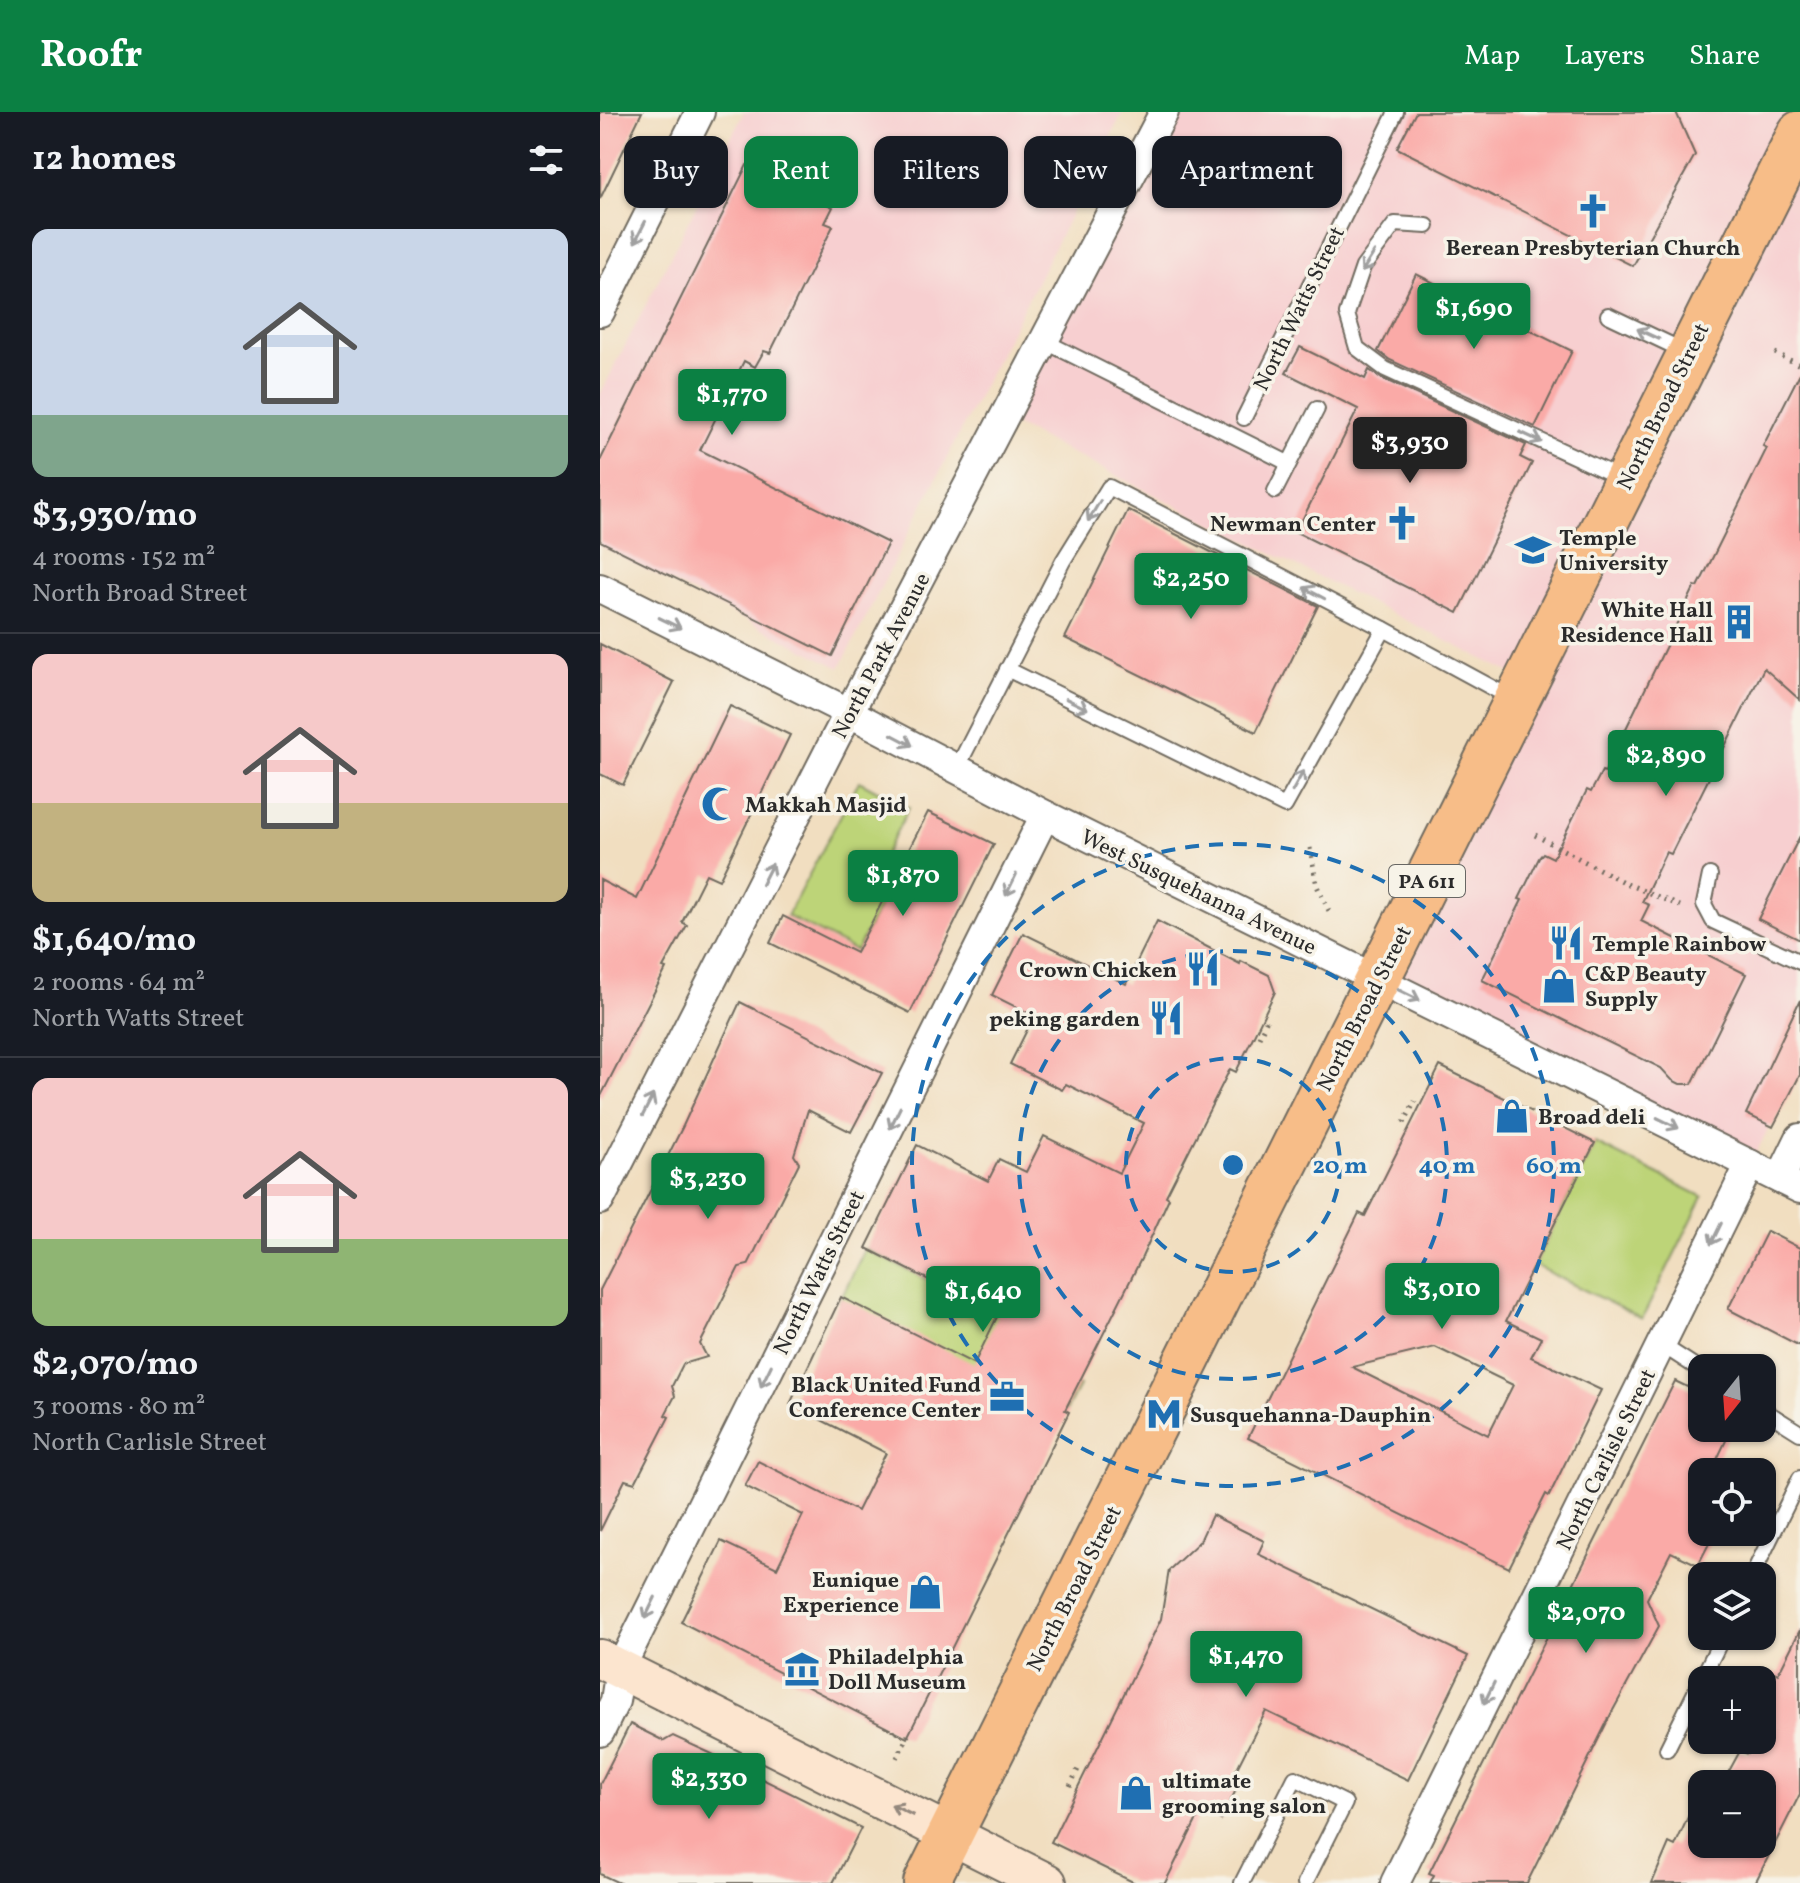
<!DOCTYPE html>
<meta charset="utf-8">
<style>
:root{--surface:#171b24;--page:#20242c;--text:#f1f3f6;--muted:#9ea1a6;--line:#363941;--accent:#0b8043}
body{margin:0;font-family:Vollkorn,serif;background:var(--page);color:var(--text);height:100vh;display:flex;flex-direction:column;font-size:30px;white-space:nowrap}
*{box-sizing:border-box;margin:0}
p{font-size:26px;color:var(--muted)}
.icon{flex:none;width:44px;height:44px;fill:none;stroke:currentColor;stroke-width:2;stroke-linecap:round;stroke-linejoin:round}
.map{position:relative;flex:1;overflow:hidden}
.drawer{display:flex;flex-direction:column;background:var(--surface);width:600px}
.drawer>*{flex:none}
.banner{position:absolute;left:24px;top:24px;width:760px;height:72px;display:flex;gap:16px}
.needle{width:52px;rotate:197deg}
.buttons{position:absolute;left:1088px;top:1242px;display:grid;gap:16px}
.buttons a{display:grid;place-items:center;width:88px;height:88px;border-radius:16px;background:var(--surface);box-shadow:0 2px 6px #0004;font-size:40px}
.price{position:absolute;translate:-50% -68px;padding:0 18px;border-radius:8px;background:var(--accent);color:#fff;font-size:26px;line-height:52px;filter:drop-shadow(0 2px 4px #0008)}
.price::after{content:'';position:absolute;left:50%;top:48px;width:24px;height:18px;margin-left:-12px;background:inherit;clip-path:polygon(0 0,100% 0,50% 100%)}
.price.selected{background:#222;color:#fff}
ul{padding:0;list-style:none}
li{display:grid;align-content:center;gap:16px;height:424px;padding:0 32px}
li+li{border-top:2px solid var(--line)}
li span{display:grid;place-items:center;height:248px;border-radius:16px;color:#555}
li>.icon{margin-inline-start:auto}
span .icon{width:144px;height:144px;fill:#fffc;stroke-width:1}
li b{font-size:34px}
h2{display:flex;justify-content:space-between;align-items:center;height:96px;padding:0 32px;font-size:34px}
.pill{padding:0 28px;border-radius:16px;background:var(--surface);box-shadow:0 2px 6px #0004;font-size:28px;line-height:72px}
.pill.selected{background:var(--accent);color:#fff}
header{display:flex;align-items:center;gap:48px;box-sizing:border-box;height:112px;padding:0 40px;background:var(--accent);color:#fff}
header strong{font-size:38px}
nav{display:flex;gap:44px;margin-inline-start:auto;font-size:28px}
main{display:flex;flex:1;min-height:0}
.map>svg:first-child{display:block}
.built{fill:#f7cfd0}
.grass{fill:#bdd478;stroke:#748052;stroke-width:2}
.building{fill:#faaaa7;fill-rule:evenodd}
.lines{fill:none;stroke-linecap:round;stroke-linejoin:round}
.lane-casing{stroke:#706a5f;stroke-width:18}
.street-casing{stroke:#706a5f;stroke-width:32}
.secondary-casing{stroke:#706a5f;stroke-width:42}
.primary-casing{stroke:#706a5f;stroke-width:48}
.path{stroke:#706a5f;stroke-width:5;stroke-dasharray:2 6;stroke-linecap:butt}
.lane{stroke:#fff;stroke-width:14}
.street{stroke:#fff;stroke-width:28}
.secondary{stroke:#fce5cf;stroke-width:38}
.primary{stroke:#f7bd88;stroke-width:44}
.oneway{stroke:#a0a0a0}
.oneway2{stroke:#94887d}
.ring{fill:none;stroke:#1f6fb2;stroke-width:4;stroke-dasharray:14 10}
.labels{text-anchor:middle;stroke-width:7;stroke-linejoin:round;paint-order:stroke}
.shield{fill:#f7f3e8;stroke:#686764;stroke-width:2}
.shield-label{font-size:20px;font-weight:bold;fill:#2b2b2b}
.poi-label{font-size:22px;font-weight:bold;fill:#2b2b2b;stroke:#f7f3e8;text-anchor:start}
.street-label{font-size:22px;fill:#2b2b2b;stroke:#f7f3e8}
.centre{fill:#1f6fb2;stroke:#f7f3e8;stroke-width:4}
.ring-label{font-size:24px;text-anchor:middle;font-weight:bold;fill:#1f6fb2;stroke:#f7f3e8;stroke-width:7;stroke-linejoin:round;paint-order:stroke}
</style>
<header>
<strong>Roofr</strong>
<nav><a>Map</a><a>Layers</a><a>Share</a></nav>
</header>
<main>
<section class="drawer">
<h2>12 homes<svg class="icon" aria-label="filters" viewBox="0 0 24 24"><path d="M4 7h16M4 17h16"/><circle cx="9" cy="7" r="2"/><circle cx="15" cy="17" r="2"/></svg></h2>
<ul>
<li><span style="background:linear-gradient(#c9d6e8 75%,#7fa58c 0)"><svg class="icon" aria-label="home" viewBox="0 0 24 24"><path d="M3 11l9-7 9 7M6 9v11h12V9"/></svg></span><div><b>$3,930/mo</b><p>4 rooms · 152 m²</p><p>North Broad Street</p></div></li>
<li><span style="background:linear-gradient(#f6c9c9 60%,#c2b280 0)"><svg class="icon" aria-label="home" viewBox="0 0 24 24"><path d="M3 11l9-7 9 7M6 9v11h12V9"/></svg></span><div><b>$1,640/mo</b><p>2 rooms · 64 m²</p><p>North Watts Street</p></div></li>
<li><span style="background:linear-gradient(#f6c9c9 65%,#8fb573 0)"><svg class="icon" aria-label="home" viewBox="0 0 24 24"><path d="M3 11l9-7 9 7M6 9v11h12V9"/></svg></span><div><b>$2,070/mo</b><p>3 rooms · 80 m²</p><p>North Carlisle Street</p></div></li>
</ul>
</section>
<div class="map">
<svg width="1200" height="1771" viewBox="0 0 1200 1771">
<rect width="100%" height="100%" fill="#f7f3e8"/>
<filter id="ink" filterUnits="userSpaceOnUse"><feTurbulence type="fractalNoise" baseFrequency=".0125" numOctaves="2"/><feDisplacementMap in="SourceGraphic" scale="16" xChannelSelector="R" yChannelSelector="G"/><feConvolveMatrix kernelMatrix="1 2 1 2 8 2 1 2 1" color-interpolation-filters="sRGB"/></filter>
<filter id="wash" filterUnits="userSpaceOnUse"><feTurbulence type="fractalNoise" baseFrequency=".006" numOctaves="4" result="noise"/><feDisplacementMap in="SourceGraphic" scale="32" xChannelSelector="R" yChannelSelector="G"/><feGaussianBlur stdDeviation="1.8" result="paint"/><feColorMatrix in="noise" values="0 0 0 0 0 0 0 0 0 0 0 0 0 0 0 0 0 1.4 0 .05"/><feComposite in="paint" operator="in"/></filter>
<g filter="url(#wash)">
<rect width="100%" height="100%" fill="#f1dec0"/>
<g class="built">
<path d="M 144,0 L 523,0 L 240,556 L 0,434 L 0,283 Z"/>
<path d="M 564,0 L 1200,0 L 1200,957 L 1150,1052 L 778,868 L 927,569 L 403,307 Z"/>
</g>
<g class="grass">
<path d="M 259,669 L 309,696 L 271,768 L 288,778 L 256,839 L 187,804 Z"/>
<path d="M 995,1031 L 1103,1085 L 1042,1207 L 934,1153 Z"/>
<path d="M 265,1137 L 402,1204 L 436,1253 L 479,1274 L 466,1299 L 239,1190 Z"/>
</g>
<g id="blocks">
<g class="building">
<path d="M 0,0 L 42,0 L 0,87 Z"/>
<path d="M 816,0 L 1076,0 L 1095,43 L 1033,154 L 797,36 Z"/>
<path d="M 147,53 L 233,95 L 225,111 L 233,114 L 170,241 L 164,239 L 155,255 L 144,249 L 100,338 L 288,431 L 232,544 L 0,429 L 0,349 Z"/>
<path d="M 816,162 L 972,239 L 935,315 L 790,248 L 778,239 Z"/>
<path d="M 700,235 L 765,267 L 769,258 L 781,266 L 926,333 L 920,345 L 932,351 L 858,501 L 696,420 L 758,297 L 686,261 Z"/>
<path d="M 1200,261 L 1200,588 L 1164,556 L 1071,742 L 1066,740 L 1042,790 L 1049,793 L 1041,809 L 1146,862 L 1092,972 L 1080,972 L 1072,968 L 1061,956 L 882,868 L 922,788 L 919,787 L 939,746 L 943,741 L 953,746 L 987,678 L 991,680 L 1002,659 L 1005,660 L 1095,474 L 1098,475 L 1167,336 L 1163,334 Z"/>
<path d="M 528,398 L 718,494 L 656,620 L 465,526 Z"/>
<path d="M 0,532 L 74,570 L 23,673 L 0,662 Z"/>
<path d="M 130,594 L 190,623 L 119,768 L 106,762 L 82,810 L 87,813 L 63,856 L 66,857 L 0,986 L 0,768 L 37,787 Z"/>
<path d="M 328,700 L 394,732 L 310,901 L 170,831 L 183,804 L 256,841 Z"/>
<path d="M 1200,724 L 1200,828 L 1158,807 Z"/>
<path d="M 557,809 L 640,852 L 641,849 L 669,863 L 675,880 L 636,960 L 630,957 L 566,1084 L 569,1086 L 542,1145 L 465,1298 L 469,1300 L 307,1626 L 81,1510 L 121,1429 L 177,1456 L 203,1403 L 145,1374 L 158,1349 L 257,1399 L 286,1341 L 190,1292 L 241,1185 L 374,1252 L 398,1203 L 266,1136 L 317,1033 L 388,1069 L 399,1047 L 426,1060 L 444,1024 L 519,1061 L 544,1011 L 466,972 L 462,978 L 410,952 L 434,904 L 392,883 L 423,821 L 526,872 Z"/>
<path d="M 1200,888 L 1200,963 L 1173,1015 L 1146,1002 Z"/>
<path d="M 140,890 L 282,961 L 251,1020 L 208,998 L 194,1043 L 199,1051 L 148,1153 L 139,1155 L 100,1232 L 107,1245 L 83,1252 L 72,1274 L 75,1284 L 65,1303 L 69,1305 L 35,1371 L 25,1368 L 0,1419 L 0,1178 L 83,1014 Z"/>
<path d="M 840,954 L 995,1031 L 906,1209 L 941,1226 L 931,1245 L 1001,1278 L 949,1384 L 946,1382 L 909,1456 L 648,1326 L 759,1101 L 765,1104 ZM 835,1235 L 913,1273 L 888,1323 L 752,1255 Z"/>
<path d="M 1167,1119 L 1200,1136 L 1200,1234 L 1128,1197 Z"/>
<path d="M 1075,1269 L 1102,1282 L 1102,1316 L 1132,1316 L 1111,1360 L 1102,1360 L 1102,1420 L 1115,1420 L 1098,1453 L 1071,1440 L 1047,1487 L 1059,1514 L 1011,1602 L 927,1771 L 830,1771 L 834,1763 L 829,1761 Z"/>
<path d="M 612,1403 L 664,1429 L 658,1442 L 868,1544 L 808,1668 L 666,1599 L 634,1662 L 642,1666 L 621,1708 L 602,1697 L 565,1771 L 535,1771 L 451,1730 L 561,1507 L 569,1458 L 600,1429 Z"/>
<path d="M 1200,1518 L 1200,1682 L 1155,1771 L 1052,1771 L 1069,1731 L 1075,1734 L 1102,1674 L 1102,1732 L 1162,1732 L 1162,1672 L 1122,1672 L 1140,1639 L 1148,1642 L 1155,1628 L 1162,1628 L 1162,1580 L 1172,1559 L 1178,1562 Z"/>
<path d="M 30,1612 L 64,1629 L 73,1624 L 110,1641 L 261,1716 L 233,1771 L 19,1771 L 0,1762 L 0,1672 Z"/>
</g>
</g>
</g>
<g filter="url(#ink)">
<use href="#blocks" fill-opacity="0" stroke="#706a5f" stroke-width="2"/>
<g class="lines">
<g class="lane-casing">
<g id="lane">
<path d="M 827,114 L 795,112 L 763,155 L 747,202 L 757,236 L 785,257 L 1023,367"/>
<path d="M 1008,203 L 1084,239"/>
<path d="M 444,229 L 688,351"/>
<path d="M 644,306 L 796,0"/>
<path d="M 675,379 L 717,297"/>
<path d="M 407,557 L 685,694 L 784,517"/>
<path d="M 357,656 L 463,449 L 509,375 L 784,517 L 913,587"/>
<path d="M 1110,763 L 1104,792 L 1113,809 L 1200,850"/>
<path d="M 1062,1233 L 1102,1259"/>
<path d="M 1162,1297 L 1200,1321"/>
<path d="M 1152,1464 L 1200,1366"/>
<path d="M 1067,1637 L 1123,1524"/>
<path d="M 642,1771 L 695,1666 L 745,1691 L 705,1771"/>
</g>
</g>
<g class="street-casing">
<g id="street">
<path d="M 0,200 L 100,0"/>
<path d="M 0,476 L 250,601 L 445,703 L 1200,1077"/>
<path d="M 1180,1067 L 1200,1026"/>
<path d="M 0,1088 L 235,627 L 564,0"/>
<path d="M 0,1620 L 15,1589 L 20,1557 L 445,703"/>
<path d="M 795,1771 L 1150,1052"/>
</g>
</g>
<g class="secondary-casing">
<path id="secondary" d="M 0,1547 L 447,1771"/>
</g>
<g class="primary-casing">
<path id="primary" d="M 326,1771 L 1200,21"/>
</g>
<g class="path">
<path d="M 1175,241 L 1200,253"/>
<path d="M 935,723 L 1025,771 L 1080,794"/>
<path d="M 710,736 L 717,774 L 731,803"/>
<path d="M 659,925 L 667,907"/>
<path d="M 804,1011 L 815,989"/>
<path d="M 297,1646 L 308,1623"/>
<path d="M 470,1674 L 480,1653"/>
</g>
<use href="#lane" class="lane"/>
<use href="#street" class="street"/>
<use href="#secondary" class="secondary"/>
<use href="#primary" class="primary"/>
</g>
<defs><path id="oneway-shaft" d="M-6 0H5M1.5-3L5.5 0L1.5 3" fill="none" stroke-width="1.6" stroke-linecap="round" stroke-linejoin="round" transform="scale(2)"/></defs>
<g class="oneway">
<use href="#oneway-shaft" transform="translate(40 120) rotate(117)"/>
<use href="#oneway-shaft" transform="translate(768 150) rotate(122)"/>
<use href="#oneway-shaft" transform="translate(1048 222) rotate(-155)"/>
<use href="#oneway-shaft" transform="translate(931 325) rotate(25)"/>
<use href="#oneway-shaft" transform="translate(494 399) rotate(121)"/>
<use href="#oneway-shaft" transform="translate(714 481) rotate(-152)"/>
<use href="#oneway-shaft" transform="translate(70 511) rotate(26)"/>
<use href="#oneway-shaft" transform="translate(477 592) rotate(26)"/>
<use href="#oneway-shaft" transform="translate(302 628) rotate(28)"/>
<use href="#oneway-shaft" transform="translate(698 669) rotate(-61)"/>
<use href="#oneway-shaft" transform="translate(167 762) rotate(-63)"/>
<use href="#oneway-shaft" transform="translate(411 773) rotate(116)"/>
<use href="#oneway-shaft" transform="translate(809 883) rotate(26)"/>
<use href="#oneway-shaft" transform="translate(48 993) rotate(-63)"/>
<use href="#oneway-shaft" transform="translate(295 1006) rotate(116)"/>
<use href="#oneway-shaft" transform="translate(1068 1011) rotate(26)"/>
<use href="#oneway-shaft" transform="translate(1116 1122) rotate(116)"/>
<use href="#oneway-shaft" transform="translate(166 1264) rotate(116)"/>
<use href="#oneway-shaft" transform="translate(50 1496) rotate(116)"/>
<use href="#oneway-shaft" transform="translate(889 1581) rotate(116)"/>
</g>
<use class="oneway2" href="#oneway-shaft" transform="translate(302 1698) rotate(-154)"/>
</g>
<g class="ring">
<circle cx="633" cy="1053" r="107"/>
<circle cx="633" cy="1053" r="214"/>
<circle cx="633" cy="1053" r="321"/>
</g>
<defs>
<g id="church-bare" transform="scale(2.76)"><path d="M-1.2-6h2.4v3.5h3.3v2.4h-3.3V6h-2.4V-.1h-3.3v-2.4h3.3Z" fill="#1f6fb2" stroke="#f7f3e8" stroke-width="2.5" paint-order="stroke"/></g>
<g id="university-bare" transform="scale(2.76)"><path d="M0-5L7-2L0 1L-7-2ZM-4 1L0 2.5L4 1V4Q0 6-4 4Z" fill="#1f6fb2" stroke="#f7f3e8" stroke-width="2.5" paint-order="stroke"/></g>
<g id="building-bare" transform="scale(2.76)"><path d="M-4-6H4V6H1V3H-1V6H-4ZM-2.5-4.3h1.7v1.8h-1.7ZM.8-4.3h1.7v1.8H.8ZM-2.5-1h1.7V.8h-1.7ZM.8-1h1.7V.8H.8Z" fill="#1f6fb2" stroke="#f7f3e8" stroke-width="2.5" paint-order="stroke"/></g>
<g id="mosque-bare" transform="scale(2.76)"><path d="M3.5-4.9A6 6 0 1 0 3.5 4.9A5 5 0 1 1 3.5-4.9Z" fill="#1f6fb2" stroke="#f7f3e8" stroke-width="2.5" paint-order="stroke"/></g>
<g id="restaurant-bare" transform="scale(2.76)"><path d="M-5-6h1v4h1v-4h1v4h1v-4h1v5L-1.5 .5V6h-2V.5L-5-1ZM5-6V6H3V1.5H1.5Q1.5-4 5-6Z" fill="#1f6fb2" stroke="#f7f3e8" stroke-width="2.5" paint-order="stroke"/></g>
<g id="shop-bare" transform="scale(2.76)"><path d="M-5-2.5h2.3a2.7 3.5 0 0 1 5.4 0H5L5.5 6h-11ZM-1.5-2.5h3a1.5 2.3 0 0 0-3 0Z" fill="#1f6fb2" stroke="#f7f3e8" stroke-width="2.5" paint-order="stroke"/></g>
<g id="office-bare" transform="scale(2.76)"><path d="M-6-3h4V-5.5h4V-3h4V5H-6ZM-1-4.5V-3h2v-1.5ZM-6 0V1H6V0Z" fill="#1f6fb2" stroke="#f7f3e8" stroke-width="2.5" paint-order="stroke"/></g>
<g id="metro-bare" transform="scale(2.76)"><path d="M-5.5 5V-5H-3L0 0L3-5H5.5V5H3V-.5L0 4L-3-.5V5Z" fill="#1f6fb2" stroke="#f7f3e8" stroke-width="2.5" paint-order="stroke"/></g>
<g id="museum-bare" transform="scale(2.76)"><path d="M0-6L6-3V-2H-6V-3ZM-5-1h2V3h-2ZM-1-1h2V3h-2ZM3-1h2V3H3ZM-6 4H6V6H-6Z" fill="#1f6fb2" stroke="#f7f3e8" stroke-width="2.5" paint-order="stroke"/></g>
</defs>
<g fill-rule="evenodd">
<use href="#church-bare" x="993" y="99"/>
<use href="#church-bare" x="802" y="411"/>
<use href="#university-bare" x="933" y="438"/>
<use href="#building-bare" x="1139" y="510"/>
<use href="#mosque-bare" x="119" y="692"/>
<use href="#restaurant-bare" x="966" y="831"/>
<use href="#restaurant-bare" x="603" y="857"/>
<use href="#shop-bare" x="959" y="874"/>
<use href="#restaurant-bare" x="566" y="906"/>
<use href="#shop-bare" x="912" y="1004"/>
<use href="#office-bare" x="407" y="1285"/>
<use href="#metro-bare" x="564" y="1302"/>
<use href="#shop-bare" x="325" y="1480"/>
<use href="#museum-bare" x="202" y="1557"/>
<use href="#shop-bare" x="536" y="1681"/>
</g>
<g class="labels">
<rect class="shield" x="789" y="753" width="76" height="32" rx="6"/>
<g class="shield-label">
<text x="827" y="776">PA 611</text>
</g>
<g class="poi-label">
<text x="993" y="143" text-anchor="middle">Berean Presbyterian Church</text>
<text x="776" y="419" text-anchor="end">Newman Center</text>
<text x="959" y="433">Temple<tspan x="959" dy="25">University</tspan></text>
<text x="1113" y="505" text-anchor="end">White Hall<tspan x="1113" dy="25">Residence Hall</tspan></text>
<text x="145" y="700">Makkah Masjid</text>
<text x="992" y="839">Temple Rainbow</text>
<text x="577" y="865" text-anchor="end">Crown Chicken</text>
<text x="985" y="869">C&amp;P Beauty<tspan x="985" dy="25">Supply</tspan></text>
<text x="540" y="914" text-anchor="end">peking garden</text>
<text x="938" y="1012">Broad deli</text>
<text x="381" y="1280" text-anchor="end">Black United Fund<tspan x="381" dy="25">Conference Center</tspan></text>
<text x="590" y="1310">Susquehanna-Dauphin</text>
<text x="299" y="1475" text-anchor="end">Eunique<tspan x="299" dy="25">Experience</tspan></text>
<text x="228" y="1552">Philadelphia<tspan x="228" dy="25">Doll Museum</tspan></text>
<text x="562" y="1676">ultimate<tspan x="562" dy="25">grooming salon</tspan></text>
</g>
<g class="street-label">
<text transform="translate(698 196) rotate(-64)" y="8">North Watts Street</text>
<text transform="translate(1062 294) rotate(-64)" y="8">North Broad Street</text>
<text transform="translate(280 543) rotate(-62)" y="8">North Park Avenue</text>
<text transform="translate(599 779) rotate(26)" y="8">West Susquehanna Avenue</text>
<text transform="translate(763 896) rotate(-63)" y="8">North Broad Street</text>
<text transform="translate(218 1160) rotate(-64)" y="8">North Watts Street</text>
<text transform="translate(1005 1347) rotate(-64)" y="8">North Carlisle Street</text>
<text transform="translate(473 1476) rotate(-63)" y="8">North Broad Street</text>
</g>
</g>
<circle cx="633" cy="1053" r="12" class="centre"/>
<g class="ring-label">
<text x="740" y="1061">20 m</text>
<text x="847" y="1061">40 m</text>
<text x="954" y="1061">60 m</text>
</g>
</svg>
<div class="buttons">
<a><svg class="needle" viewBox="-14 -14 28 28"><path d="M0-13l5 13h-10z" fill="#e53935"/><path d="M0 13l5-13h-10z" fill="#9ea1a6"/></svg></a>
<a><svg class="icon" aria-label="locate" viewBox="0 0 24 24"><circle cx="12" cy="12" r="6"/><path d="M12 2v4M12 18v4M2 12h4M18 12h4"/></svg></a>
<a><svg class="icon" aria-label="layers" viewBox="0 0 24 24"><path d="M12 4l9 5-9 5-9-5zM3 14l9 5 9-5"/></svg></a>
<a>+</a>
<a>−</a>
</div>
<b class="price" style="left:874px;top:239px">$1,690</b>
<b class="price" style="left:132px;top:325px">$1,770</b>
<b class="price selected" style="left:810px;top:373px">$3,930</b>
<b class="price" style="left:591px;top:509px">$2,250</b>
<b class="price" style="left:1066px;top:686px">$2,890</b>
<b class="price" style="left:303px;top:806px">$1,870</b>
<b class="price" style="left:108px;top:1109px">$3,230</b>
<b class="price" style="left:842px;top:1219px">$3,010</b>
<b class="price" style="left:383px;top:1222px">$1,640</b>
<b class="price" style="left:986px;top:1543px">$2,070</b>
<b class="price" style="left:646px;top:1587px">$1,470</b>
<b class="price" style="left:109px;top:1709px">$2,330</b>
<div class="banner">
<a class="pill">Buy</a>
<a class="pill selected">Rent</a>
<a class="pill">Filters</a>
<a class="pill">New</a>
<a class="pill">Apartment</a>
</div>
</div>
</main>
